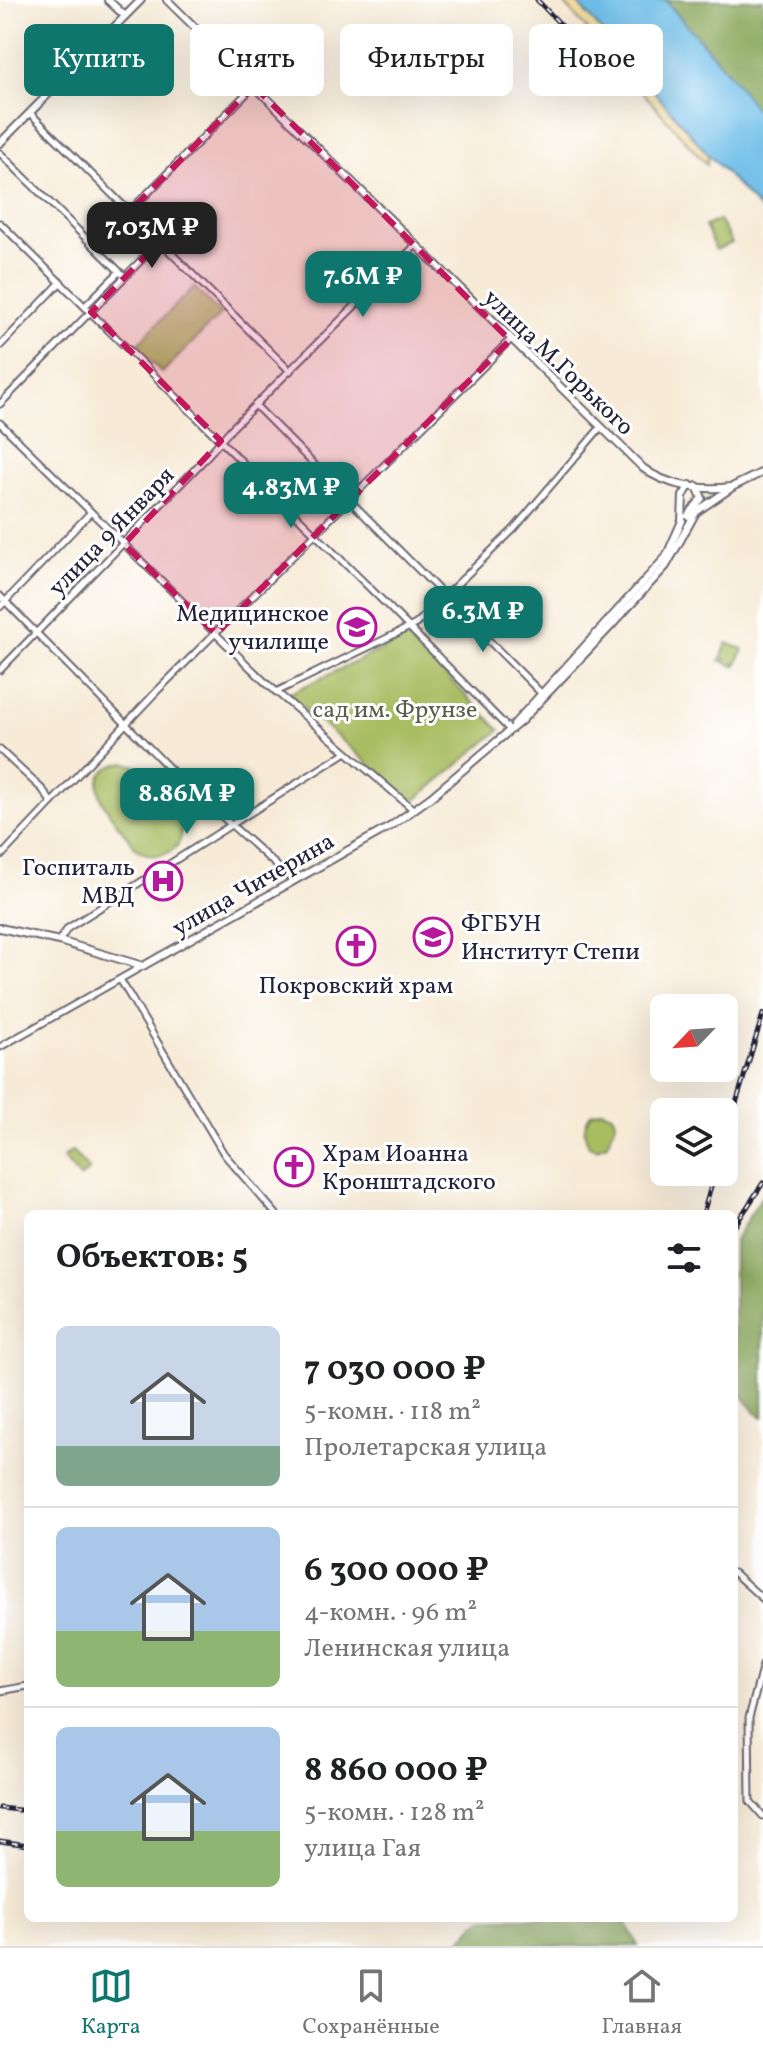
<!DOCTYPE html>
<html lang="ru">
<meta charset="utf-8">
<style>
:root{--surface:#fff;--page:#f2f2f2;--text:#202124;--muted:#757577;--line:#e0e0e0;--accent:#0f766e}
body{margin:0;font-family:Vollkorn,serif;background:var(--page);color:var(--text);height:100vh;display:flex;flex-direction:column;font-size:30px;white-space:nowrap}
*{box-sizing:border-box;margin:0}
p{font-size:26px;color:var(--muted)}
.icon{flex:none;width:44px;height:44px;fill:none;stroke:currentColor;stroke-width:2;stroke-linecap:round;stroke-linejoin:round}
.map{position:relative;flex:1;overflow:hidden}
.drawer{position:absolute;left:24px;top:1210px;width:714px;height:712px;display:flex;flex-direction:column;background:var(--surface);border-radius:12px;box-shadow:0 8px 32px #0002}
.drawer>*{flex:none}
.guide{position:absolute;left:24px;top:24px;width:716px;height:72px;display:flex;gap:16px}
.needle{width:52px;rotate:245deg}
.buttons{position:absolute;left:650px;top:994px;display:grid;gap:16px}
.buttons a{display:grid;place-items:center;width:88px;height:88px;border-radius:12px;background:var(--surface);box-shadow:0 8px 32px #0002;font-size:40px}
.price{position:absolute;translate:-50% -68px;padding:0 18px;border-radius:16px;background:var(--accent);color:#fff;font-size:26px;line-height:52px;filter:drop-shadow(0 2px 4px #0008)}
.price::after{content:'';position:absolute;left:50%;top:48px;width:24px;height:18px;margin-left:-12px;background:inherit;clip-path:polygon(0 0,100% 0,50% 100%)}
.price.active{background:#222;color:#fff}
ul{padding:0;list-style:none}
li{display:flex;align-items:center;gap:24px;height:200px;padding:0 32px}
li+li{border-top:2px solid var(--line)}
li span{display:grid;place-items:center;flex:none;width:224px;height:160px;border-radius:12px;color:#555}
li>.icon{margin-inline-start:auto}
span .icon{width:96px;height:96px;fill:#fffc;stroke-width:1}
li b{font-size:34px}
h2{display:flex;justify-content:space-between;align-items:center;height:96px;padding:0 32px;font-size:34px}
.chip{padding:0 28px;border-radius:12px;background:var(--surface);box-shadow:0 8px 32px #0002;font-size:28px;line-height:72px}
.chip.active{background:var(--accent);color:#fff}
.menu{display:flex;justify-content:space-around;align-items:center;height:112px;border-top:2px solid var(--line);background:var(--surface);font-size:22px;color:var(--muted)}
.menu a{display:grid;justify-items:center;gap:4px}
.menu .active{color:var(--accent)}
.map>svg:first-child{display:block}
.green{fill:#a8bc60;stroke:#656f4e;stroke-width:2}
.forest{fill:#86a456;stroke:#546348;stroke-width:2}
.sand{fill:#eeda9e;stroke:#887e6c;stroke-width:2}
.water{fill:#6dbde8;stroke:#487092;stroke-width:2}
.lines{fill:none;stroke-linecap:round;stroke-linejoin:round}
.secondary-casing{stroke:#6d6872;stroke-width:9}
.primary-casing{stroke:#6d6872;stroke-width:10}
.secondary{stroke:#fff;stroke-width:5}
.primary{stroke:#fff;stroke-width:6}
.rail-casing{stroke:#22223b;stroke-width:5}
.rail{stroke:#fff;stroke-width:2;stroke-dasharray:6;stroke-linecap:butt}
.marked{fill:#c2185b;fill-opacity:0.2;stroke:#c2185b;stroke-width:6;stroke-dasharray:16 10;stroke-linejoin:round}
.labels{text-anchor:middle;stroke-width:6;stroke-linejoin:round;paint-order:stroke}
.street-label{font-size:24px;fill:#22223b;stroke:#fff}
.poi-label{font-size:24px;fill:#22223b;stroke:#fff;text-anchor:end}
.park-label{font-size:24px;fill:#58604a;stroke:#fff}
</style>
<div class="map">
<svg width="763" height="1946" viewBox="0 0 763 1946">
<rect width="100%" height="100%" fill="#fff"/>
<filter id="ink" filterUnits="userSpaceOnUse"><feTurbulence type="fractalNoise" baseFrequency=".0125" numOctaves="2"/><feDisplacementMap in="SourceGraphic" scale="16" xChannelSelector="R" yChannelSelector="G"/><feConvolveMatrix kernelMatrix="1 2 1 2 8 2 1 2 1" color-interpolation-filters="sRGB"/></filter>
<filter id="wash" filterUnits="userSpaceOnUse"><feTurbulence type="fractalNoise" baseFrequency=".006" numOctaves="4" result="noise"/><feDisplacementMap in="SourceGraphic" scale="32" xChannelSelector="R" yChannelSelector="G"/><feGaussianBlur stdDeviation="1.8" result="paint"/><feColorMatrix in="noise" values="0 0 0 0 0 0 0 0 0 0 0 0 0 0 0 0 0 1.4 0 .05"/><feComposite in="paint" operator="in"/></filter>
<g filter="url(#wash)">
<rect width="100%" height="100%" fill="#f7ebd7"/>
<g class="green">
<path d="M 719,220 L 732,243 L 716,250 L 705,226 Z"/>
<path d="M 194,287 L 221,314 L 162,373 L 135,346 Z"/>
<path d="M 408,637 L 500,730 L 413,802 L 288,694 Z"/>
<path d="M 727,643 L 743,649 L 736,666 L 734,662 L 734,666 L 724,662 L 726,659 L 720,661 Z"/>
<path d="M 124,762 C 126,763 134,765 136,766 C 147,772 179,816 181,828 C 185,853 155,863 137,849 C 119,825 68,775 124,762 Z"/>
<path d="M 602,1110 L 612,1114 L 616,1123 L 607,1144 L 596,1149 L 589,1146 C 583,1133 583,1125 591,1113 Z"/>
<path d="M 72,1151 L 89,1170 L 80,1178 L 63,1158 Z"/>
</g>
<g class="forest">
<path d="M 665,0 L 763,0 L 763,119 L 732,77 Z"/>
<path d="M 763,1194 L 763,1417 L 756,1413 L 734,1385 L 734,1241 Z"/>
<path d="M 484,1918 L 619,1918 L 628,1926 L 638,1946 L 456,1946 L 477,1922 Z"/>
</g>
<path class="sand" d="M 561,0 L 575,0 L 708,154 L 707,165 Z"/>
<path class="water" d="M 575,0 L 665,0 L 732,77 L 763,119 L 763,213 L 708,154 Z"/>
</g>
<g filter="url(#ink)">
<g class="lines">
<g class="secondary-casing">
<g id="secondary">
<path d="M 30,113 L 290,371"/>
<path d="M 0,153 L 125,277"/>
<path d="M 129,212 L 254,86"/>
<path d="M 0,223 L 390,608 L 510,730"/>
<path d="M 85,306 L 119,272"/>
<path d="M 0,346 L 61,282"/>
<path d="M 0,404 L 159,242"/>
<path d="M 255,405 L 541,693"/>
<path d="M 0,423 L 265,682 L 414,810"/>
<path d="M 0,596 L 179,778 L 294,881"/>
<path d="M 0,607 L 91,512"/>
<path d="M 0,670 L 201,463 L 232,428 L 415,246"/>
<path d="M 276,692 L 416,624 L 514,529 L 600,428"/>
<path d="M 0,750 L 43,790 L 51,802"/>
<path d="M 0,857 L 157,691 L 510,340"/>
<path d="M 59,941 L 68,928 L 345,753"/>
<path d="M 121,981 L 224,1154 L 276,1214"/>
<path d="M 0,1047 L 143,966"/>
<path d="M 734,1573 L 763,1599"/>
<path d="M 763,1665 L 749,1718 L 750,1801 L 763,1816"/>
<path d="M 0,1691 L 28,1686"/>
</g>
</g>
<g class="primary-casing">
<g id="primary">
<path d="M 108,0 L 125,16"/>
<path d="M 167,0 L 643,468 C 666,486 702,491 731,487"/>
<path d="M 0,143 L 141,0"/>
<path d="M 688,516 L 702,498 L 697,486"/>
<path d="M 514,724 L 666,557 L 682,521 L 683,496 L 690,485"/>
<path d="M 0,928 L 59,941 L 143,966 L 391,826 L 431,797 L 521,721 L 611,626 L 666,566 L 696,512 L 734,486 L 763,472"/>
</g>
</g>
<use href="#secondary" class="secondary"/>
<use href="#primary" class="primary"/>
<g class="rail-casing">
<g id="rail">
<path d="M 537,0 L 562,26"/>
<path d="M 724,1143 L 763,1014"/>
<path d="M 703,1214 L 715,1172"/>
<path d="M 734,1227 L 763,1183"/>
<path d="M 0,1808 L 28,1811"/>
<path d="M 0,1841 L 28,1845"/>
</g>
</g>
<use href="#rail" class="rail"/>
</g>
</g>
<path class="marked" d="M 254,86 L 510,340 L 216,634 L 124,544 L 221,441 L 91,312 L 159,242 L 129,212 Z"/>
<defs>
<g id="university-ring" transform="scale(2)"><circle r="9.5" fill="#fff" stroke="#b5179e" stroke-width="1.5"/><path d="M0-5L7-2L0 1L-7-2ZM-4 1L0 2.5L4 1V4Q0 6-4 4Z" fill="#b5179e"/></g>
<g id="hospital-ring" transform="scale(2)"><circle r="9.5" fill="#fff" stroke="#b5179e" stroke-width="1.5"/><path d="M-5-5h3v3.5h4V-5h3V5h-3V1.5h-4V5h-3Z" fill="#b5179e"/></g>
<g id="church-ring" transform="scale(2)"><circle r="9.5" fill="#fff" stroke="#b5179e" stroke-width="1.5"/><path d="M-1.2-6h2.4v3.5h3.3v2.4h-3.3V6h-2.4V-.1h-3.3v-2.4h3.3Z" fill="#b5179e"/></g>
</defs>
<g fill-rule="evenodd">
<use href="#university-ring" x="357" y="627"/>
<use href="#hospital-ring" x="163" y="881"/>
<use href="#university-ring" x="433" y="937"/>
<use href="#church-ring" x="356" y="946"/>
<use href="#church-ring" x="294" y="1167"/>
</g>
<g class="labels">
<g class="street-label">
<text transform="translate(559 362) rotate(44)" y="8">улица М.Горького</text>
<text transform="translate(111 531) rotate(-46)" y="8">улица 9 Января</text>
<text transform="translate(253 884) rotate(-30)" y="8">улица Чичерина</text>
</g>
<g class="poi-label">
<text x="329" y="621">Медицинское<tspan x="329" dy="28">училище</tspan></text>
<text x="135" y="875">Госпиталь<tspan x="135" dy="28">МВД</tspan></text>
<text x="461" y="931" text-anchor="start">ФГБУН<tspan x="461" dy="28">Институт Степи</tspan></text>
<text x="356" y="993" text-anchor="middle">Покровский храм</text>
<text x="322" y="1161" text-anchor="start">Храм Иоанна<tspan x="322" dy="28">Кронштадского</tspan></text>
</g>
<g class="park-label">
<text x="395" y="717">сад им. Фрунзе</text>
</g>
</g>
</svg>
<div class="buttons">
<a><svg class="needle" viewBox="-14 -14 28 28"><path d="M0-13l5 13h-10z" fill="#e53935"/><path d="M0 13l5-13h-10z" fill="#757577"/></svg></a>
<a><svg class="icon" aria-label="layers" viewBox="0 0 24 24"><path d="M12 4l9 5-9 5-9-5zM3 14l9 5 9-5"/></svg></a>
</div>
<b class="price active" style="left:152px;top:270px">7.03M ₽</b>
<b class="price" style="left:363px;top:319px">7.6M ₽</b>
<b class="price" style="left:291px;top:530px">4.83M ₽</b>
<b class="price" style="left:483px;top:654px">6.3M ₽</b>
<b class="price" style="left:187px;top:836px">8.86M ₽</b>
<div class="guide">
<a class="chip active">Купить</a>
<a class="chip">Снять</a>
<a class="chip">Фильтры</a>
<a class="chip">Новое</a>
</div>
<section class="drawer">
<h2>Объектов: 5<svg class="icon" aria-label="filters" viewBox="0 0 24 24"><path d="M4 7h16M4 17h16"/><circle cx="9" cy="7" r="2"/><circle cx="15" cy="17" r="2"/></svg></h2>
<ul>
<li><span style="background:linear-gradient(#c9d6e8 75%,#7fa58c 0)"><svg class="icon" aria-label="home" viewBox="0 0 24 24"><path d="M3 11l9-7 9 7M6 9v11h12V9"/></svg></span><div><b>7 030 000 ₽</b><p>5-комн. · 118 m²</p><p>Пролетарская улица</p></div></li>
<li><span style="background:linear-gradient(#a9c7e8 65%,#8fb573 0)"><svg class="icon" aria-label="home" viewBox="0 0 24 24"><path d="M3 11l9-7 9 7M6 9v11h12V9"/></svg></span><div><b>6 300 000 ₽</b><p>4-комн. · 96 m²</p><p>Ленинская улица</p></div></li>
<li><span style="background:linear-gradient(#a9c7e8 65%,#8fb573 0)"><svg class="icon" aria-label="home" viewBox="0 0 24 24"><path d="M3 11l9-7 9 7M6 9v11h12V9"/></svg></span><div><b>8 860 000 ₽</b><p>5-комн. · 128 m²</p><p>улица Гая</p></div></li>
</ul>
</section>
</div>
<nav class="menu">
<a class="active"><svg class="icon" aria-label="map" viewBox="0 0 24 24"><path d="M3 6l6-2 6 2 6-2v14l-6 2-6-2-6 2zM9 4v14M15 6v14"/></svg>Карта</a>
<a><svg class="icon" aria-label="saved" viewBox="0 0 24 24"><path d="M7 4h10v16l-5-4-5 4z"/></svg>Сохранённые</a>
<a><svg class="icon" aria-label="home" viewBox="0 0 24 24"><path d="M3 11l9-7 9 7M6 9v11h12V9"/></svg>Главная</a>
</nav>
